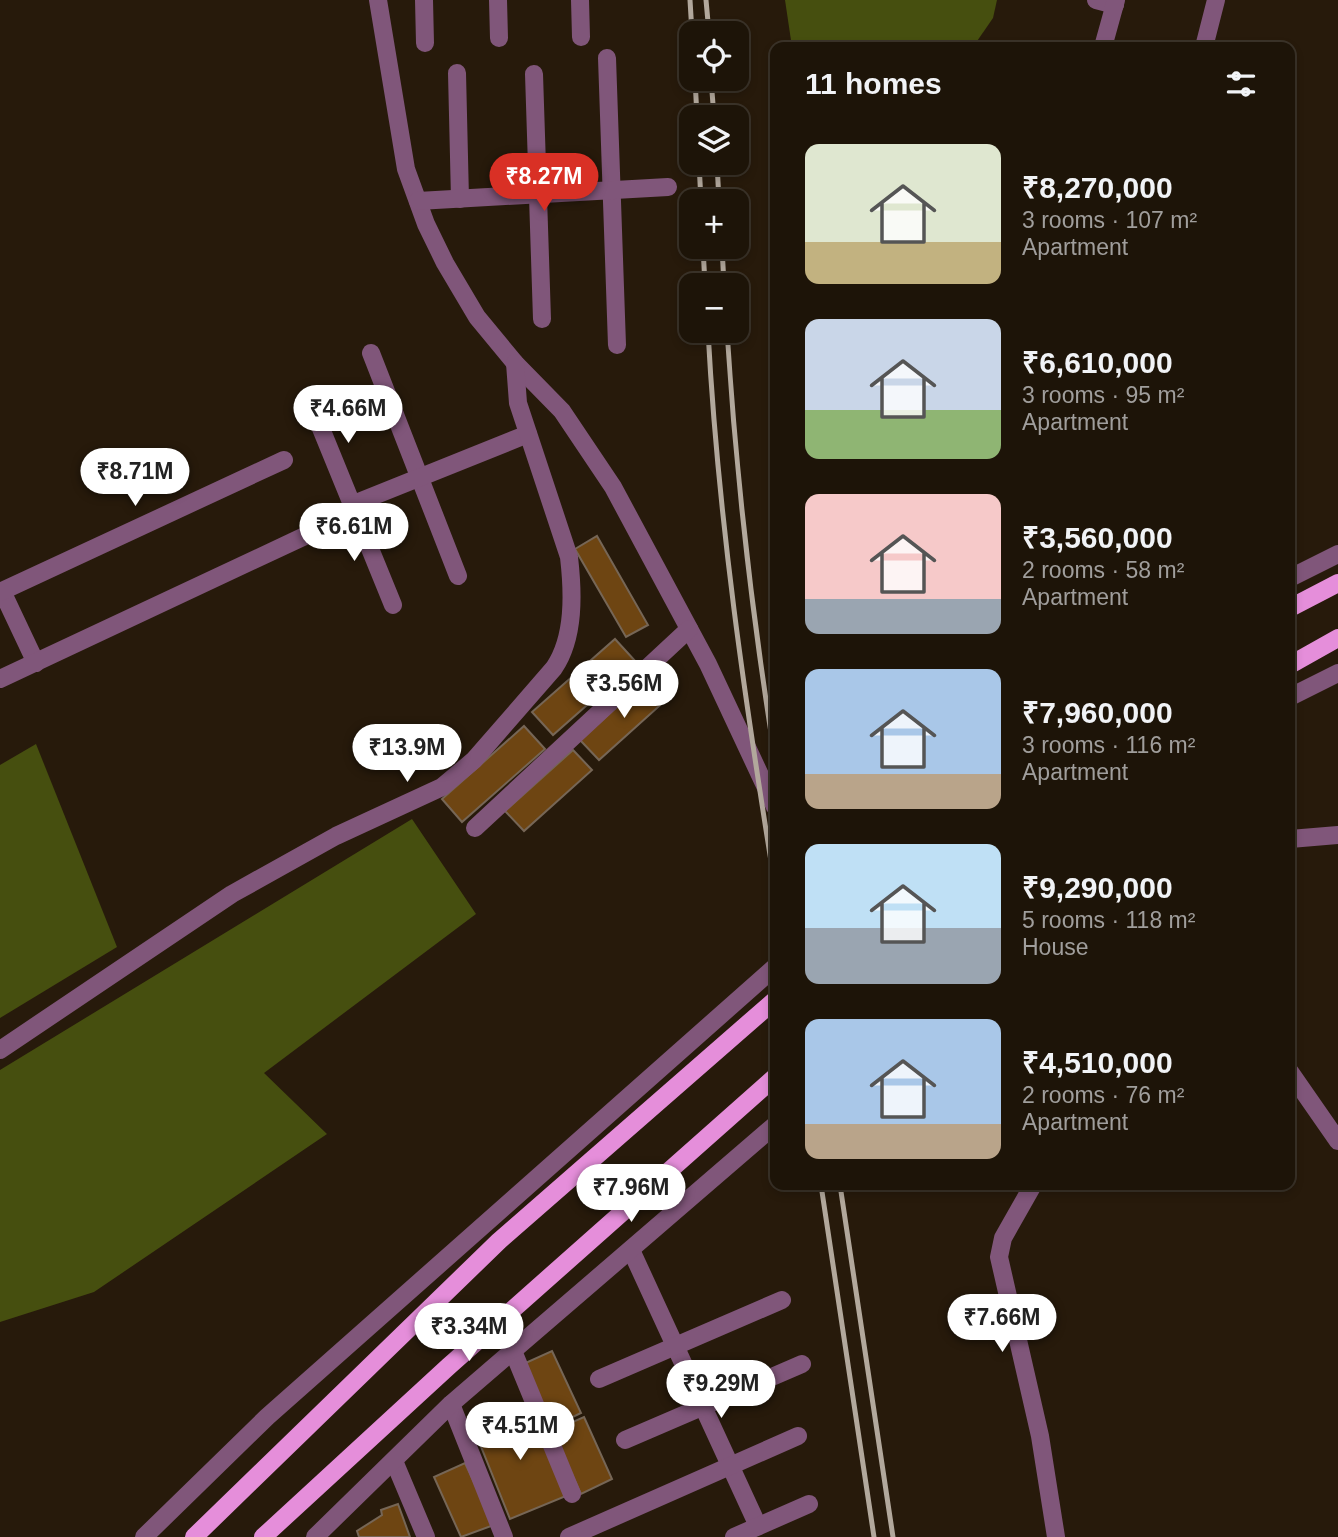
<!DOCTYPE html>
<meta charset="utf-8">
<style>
:root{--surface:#1d1408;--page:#251d12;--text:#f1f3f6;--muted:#a09e9c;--line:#3b3329;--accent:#d93025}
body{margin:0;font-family:Helvetica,sans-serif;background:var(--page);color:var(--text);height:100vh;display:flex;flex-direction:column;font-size:26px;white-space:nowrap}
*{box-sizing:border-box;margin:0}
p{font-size:23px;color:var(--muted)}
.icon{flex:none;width:38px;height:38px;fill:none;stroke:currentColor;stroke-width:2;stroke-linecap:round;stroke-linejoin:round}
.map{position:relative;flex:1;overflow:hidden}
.side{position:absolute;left:770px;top:42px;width:525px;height:1148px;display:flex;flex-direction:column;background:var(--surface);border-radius:14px;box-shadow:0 4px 10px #0003,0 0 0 2px var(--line)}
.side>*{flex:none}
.fabs{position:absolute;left:679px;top:21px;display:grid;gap:14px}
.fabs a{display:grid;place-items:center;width:70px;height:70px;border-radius:14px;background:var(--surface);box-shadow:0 4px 10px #0003,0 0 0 2px var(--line);font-size:35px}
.price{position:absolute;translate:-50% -60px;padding:0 16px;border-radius:24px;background:#fff;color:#222;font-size:23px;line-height:46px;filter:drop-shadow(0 2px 4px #0008)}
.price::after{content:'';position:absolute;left:50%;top:42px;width:21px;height:16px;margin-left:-10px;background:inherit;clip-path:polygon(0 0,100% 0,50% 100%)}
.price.on{background:var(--accent);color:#fff}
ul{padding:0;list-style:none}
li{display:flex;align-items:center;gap:21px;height:175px;padding:0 35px}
li span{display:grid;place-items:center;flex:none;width:196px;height:140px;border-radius:14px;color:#555}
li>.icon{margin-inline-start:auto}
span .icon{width:84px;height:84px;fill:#fffc;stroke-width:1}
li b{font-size:30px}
h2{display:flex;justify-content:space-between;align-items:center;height:84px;padding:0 35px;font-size:30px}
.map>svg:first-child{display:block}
.forest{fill:#464f0f}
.building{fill:#6e4512;stroke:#766656;stroke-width:2}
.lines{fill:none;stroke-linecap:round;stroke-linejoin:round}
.minor{stroke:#80567a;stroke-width:18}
.major{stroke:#e58eda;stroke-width:18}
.rail{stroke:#b2a89c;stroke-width:5}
</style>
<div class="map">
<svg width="1338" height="1537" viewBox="0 0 1338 1537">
<rect width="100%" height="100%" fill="#271a0b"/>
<g class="forest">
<path d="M 785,0 L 997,0 L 993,18 L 973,47 L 792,47 Z"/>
<path d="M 36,744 L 117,947 L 0,1018 L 0,765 Z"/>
<path d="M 412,819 L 476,914 L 264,1073 L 327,1134 L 94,1292 L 0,1322 L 0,1070 Z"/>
</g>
<g class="building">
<path d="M 597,536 L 648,625 L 626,637 L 575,549 Z"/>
<path d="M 615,639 L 636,662 L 553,735 L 532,712 Z"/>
<path d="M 648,679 L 667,699 L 599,760 L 580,740 Z"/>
<path d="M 524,726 L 545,749 L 462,822 L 442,799 Z"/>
<path d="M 573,750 L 592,770 L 524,831 L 505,811 Z"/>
<path d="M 552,1351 L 581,1413 L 550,1428 L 521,1365 Z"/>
<path d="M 530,1406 L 566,1496 L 510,1519 L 474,1429 Z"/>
<path d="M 584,1417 L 612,1479 L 581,1494 L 552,1431 Z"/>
<path d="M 465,1463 L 494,1525 L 461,1537 L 434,1477 Z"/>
<path d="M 398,1504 L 410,1537 L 359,1537 L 357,1531 L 382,1515 L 381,1510 Z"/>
</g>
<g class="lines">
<g class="minor">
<path d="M 378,0 L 406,169 L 426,224 L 445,263 L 477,317 L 515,363 L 562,411 L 613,487 L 708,664 L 775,807"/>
<path d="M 424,0 L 425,43"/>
<path d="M 498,0 L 499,38"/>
<path d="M 580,0 L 581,37"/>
<path d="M 1096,0 L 1115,5"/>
<path d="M 1103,47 L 1116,0"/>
<path d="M 1204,47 L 1216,0"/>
<path d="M 607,58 L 617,345"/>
<path d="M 457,73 L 460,199"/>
<path d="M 534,74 L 542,319"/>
<path d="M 418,201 L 668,187"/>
<path d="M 371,353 L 458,576"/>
<path d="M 309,399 L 393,605"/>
<path d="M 351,505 L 528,434"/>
<path d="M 1290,578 L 1338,554"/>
<path d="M 2,591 L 36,663"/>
<path d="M 0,592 L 284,460"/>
<path d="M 0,679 L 307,535"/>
<path d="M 1290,697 L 1338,673"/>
<path d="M 475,828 L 689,629"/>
<path d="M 1290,839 L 1338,835"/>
<path d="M 0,1050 L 232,894 L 336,836 L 442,787 L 474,760 L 554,668 C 575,637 573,592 569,557 L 518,403 L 515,363"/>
<path d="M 1290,1072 L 1338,1141"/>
<path d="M 1033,1185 L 1003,1238 L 999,1257 L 1040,1436 L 1056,1537"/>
<path d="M 631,1250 L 758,1526"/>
<path d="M 513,1351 L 572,1494"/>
<path d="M 599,1379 L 782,1300"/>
<path d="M 451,1404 L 504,1537"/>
<path d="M 625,1440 L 802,1364"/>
<path d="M 394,1461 L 426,1537"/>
<path d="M 144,1537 L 267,1417 L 775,967"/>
<path d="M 315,1537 L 451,1404 L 775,1125"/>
<path d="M 569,1537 L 798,1436"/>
<path d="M 734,1537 L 809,1504"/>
</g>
<g class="major">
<path d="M 1290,608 L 1338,583"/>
<path d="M 1290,665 L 1338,638"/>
<path d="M 194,1537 L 499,1241 L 775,1000"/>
<path d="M 263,1537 L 449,1366 L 775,1077"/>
</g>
<g class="rail">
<path d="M 690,0 L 692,33"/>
<path d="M 706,0 L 709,33"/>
<path d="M 695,79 L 697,117"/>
<path d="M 711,79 L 714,117"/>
<path d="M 699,163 L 701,201"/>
<path d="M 717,163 L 719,201"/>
<path d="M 703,247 L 705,285"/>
<path d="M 722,247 L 724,285"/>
<path d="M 708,331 C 718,518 745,701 775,886"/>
<path d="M 727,331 C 736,474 752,616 775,758"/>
<path d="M 821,1185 L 874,1537"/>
<path d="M 840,1185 L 893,1537"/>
</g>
</g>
</svg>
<div class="fabs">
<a><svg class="icon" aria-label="locate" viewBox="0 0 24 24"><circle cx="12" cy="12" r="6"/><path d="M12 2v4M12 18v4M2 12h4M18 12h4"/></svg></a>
<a><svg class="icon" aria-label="layers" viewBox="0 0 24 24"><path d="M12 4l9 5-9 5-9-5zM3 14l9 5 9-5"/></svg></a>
<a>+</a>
<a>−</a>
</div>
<b class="price on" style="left:544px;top:213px">₹8.27M</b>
<b class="price" style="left:348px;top:445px">₹4.66M</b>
<b class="price" style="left:135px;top:508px">₹8.71M</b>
<b class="price" style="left:354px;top:563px">₹6.61M</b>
<b class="price" style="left:624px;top:720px">₹3.56M</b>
<b class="price" style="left:407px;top:784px">₹13.9M</b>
<b class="price" style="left:631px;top:1224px">₹7.96M</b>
<b class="price" style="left:1002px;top:1354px">₹7.66M</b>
<b class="price" style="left:469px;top:1363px">₹3.34M</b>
<b class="price" style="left:721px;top:1420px">₹9.29M</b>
<b class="price" style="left:520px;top:1462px">₹4.51M</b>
<section class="side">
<h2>11 homes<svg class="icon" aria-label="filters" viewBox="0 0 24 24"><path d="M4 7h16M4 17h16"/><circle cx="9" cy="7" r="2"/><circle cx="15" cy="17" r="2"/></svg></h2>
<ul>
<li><span style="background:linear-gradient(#dfe7d0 70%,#c2b280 0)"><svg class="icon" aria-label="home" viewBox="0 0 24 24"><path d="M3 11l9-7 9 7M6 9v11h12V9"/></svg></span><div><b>₹8,270,000</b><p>3 rooms · 107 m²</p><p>Apartment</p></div></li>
<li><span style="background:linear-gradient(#c9d6e8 65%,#8fb573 0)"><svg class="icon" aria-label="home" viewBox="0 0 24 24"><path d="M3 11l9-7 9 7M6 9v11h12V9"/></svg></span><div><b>₹6,610,000</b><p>3 rooms · 95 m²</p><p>Apartment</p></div></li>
<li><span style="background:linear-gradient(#f6c9c9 75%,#9aa5b1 0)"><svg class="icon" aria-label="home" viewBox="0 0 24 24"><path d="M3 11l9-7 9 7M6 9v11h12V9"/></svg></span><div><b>₹3,560,000</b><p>2 rooms · 58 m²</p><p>Apartment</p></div></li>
<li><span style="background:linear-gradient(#a9c7e8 75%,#b9a48a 0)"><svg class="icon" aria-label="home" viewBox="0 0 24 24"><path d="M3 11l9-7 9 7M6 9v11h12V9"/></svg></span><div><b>₹7,960,000</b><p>3 rooms · 116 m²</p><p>Apartment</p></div></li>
<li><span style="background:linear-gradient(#bfe0f5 60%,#9aa5b1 0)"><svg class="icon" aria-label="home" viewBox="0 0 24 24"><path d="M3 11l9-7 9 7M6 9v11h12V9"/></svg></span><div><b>₹9,290,000</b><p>5 rooms · 118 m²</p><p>House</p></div></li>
<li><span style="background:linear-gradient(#a9c7e8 75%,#b9a48a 0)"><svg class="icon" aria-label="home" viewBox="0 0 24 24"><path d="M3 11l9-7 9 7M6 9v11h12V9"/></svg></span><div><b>₹4,510,000</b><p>2 rooms · 76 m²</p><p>Apartment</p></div></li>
</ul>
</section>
</div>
